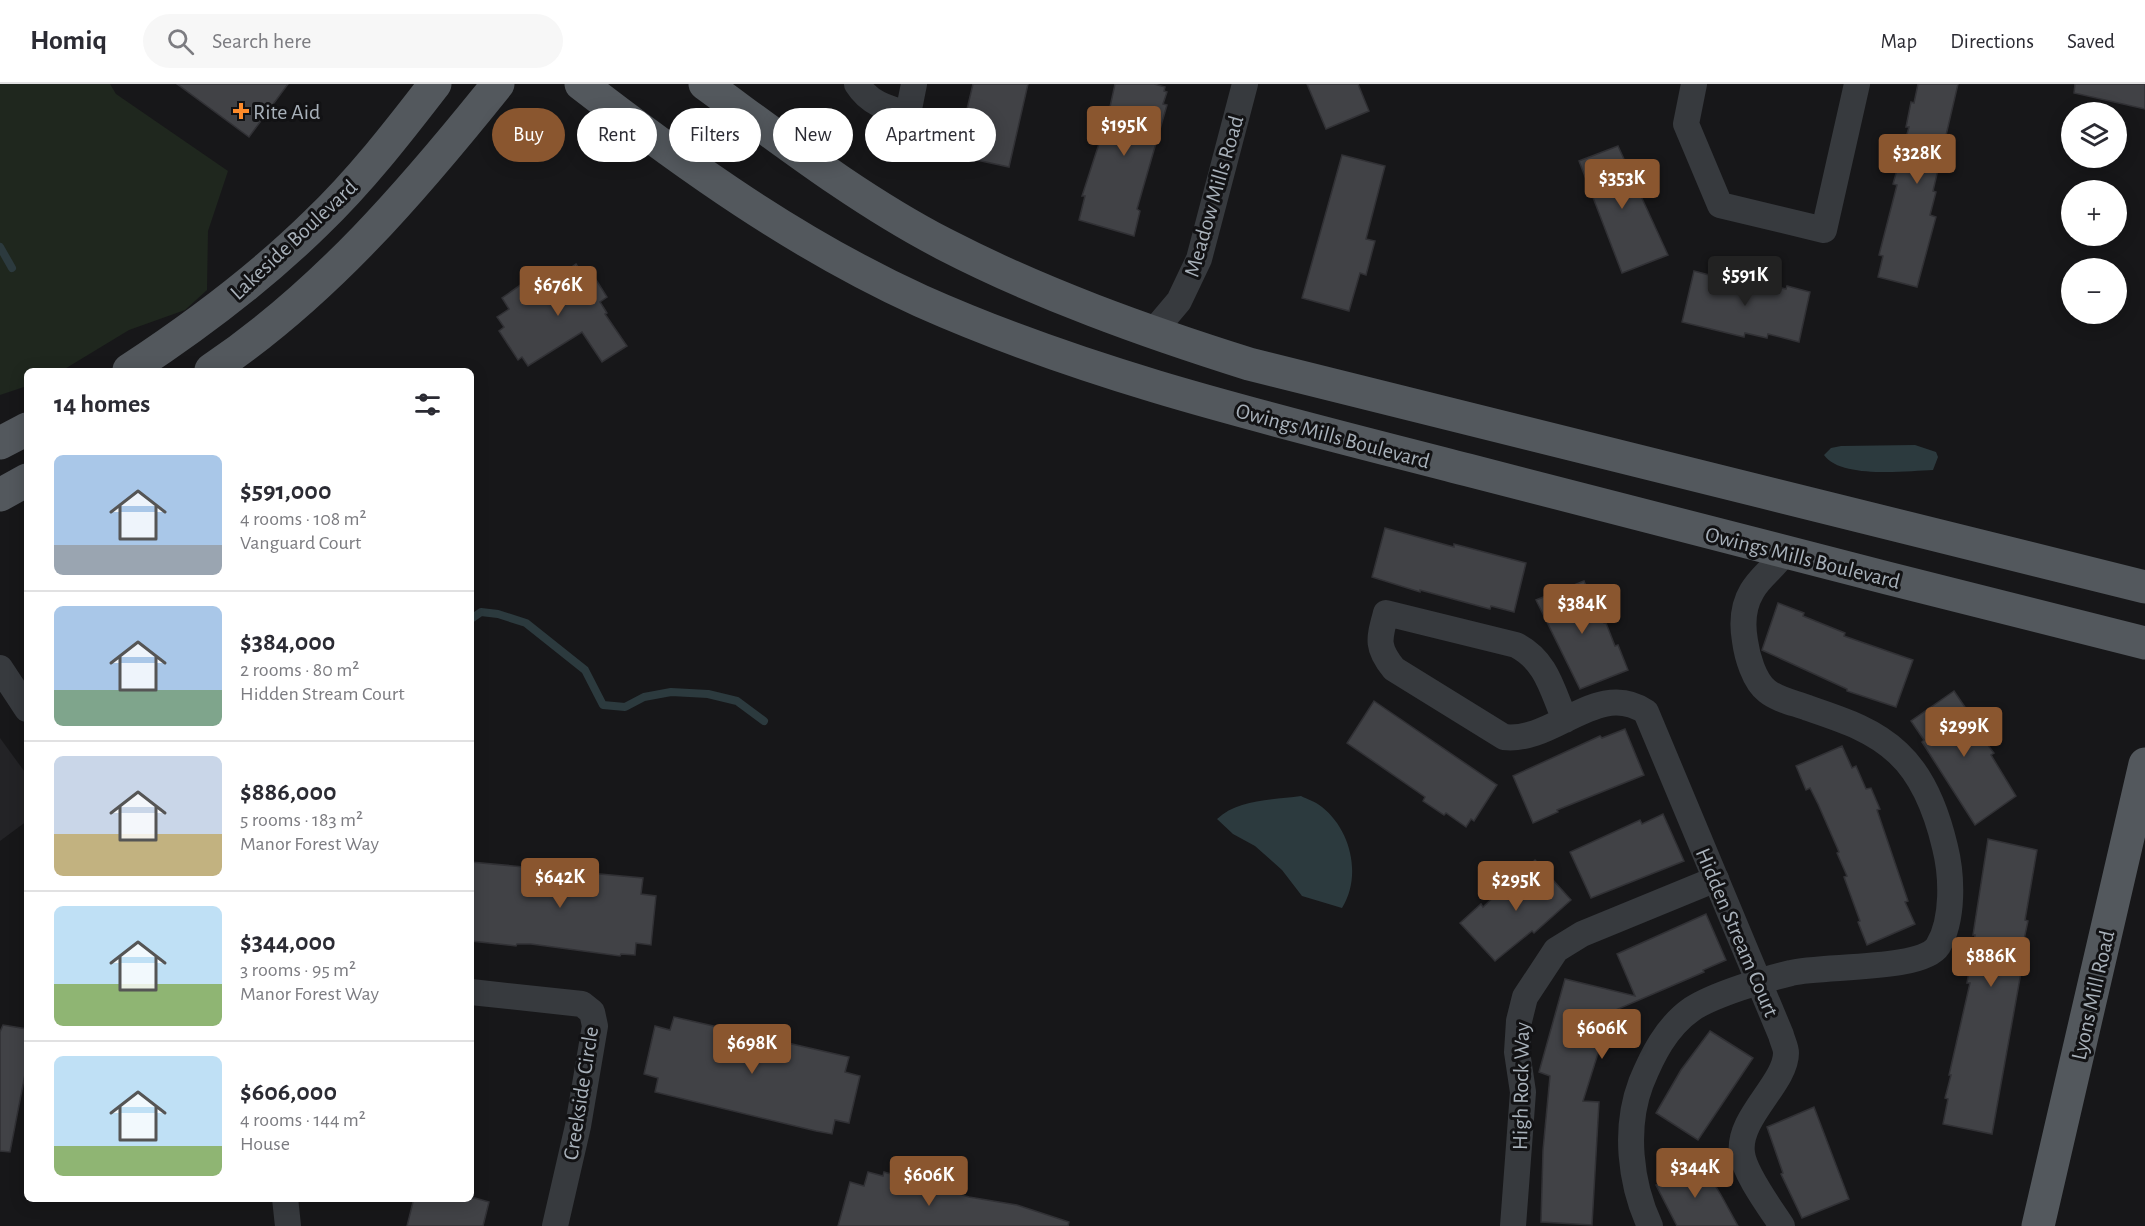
<!DOCTYPE html>
<meta charset="utf-8">
<style>
:root{--surface:#fff;--page:#f7f7f7;--text:#2b2b33;--muted:#7c7c81;--line:#e1e1e2;--accent:#8a562f}
body{margin:0;font-family:"Alegreya Sans",sans-serif;background:var(--page);color:var(--text);height:100vh;display:flex;flex-direction:column;font-size:22px;white-space:nowrap}
*{box-sizing:border-box;margin:0}
p{font-size:20px;color:var(--muted)}
.icon{flex:none;width:33px;height:33px;fill:none;stroke:currentColor;stroke-width:2;stroke-linecap:round;stroke-linejoin:round}
.map{position:relative;flex:1;overflow:hidden}
.details{position:absolute;left:24px;top:284px;width:450px;height:834px;display:flex;flex-direction:column;background:var(--surface);border-radius:9px;box-shadow:0 3px 15px #0003}
.details>*{flex:none}
.guide{position:absolute;left:492px;top:24px;width:570px;height:54px;display:flex;gap:12px}
.controls{position:absolute;left:2061px;top:18px;display:grid;gap:12px}
.controls a{display:grid;place-items:center;width:66px;height:66px;border-radius:50%;background:var(--surface);box-shadow:0 3px 15px #0003;font-size:30px}
.price{position:absolute;translate:-50% -51px;padding:0 14px;border-radius:6px;background:var(--accent);color:#fff;font-size:20px;line-height:39px;filter:drop-shadow(0 2px 3px #0008)}
.price::after{content:'';position:absolute;left:50%;top:36px;width:18px;height:14px;margin-left:-9px;background:inherit;clip-path:polygon(0 0,100% 0,50% 100%)}
.price.on{background:#222;color:#fff}
ul{padding:0;list-style:none}
li{display:flex;align-items:center;gap:18px;height:150px;padding:0 30px}
li+li{border-top:2px solid var(--line)}
li span{display:grid;place-items:center;flex:none;width:168px;height:120px;border-radius:9px;color:#555}
li>.icon{margin-inline-start:auto}
span .icon{width:72px;height:72px;fill:#fffc;stroke-width:1}
li b{font-size:26px}
h2{display:flex;justify-content:space-between;align-items:center;height:72px;padding:0 30px;font-size:26px}
.pill{padding:0 21px;border-radius:27px;background:var(--surface);box-shadow:0 3px 15px #0003;font-size:21px;line-height:54px}
.pill.on{background:var(--accent);color:#fff}
header{display:flex;align-items:center;gap:36px;box-sizing:border-box;height:84px;padding:0 30px;background:var(--surface);border-bottom:2px solid var(--line)}
header strong{font-size:28px}
nav{display:flex;gap:33px;margin-inline-start:auto;font-size:21px}
.search{width:420px;height:54px;background:var(--page);display:flex;align-items:center;gap:15px;box-sizing:border-box;padding:0 21px;border-radius:33px;color:var(--muted);font-size:22px}
.map>svg:first-child{display:block}
.built{fill:#232326}
.green{fill:#1f271e}
.water{fill:#2c3a3e}
.lines{fill:none;stroke-linecap:round;stroke-linejoin:round}
.stream{stroke:#2c3a3e;stroke-width:8}
.building{fill:#414246;stroke:#313135;stroke-width:1.5}
.minor{stroke:#373a3e;stroke-width:26}
.major{stroke:#53585d;stroke-width:33}
.poi-dot{fill:#fe8b2a;stroke:#121214;stroke-width:2}
.labels{text-anchor:middle;stroke-width:6;stroke-linejoin:round;paint-order:stroke}
.poi-label{font-size:22px;fill:#a8b1ba;stroke:#121214;text-anchor:start}
.street-label{font-size:22px;fill:#a8b1ba;stroke:#121214}
</style>
<header>
<strong>Homiq</strong>
<div class="search"><svg class="icon" aria-label="search" viewBox="0 0 24 24"><circle cx="10" cy="10" r="6"/><path d="M15 15l6 6"/></svg>Search here</div>
<nav><a>Map</a><a>Directions</a><a>Saved</a></nav>
</header>
<div class="map">
<svg width="2145" height="1142" viewBox="0 0 2145 1142">
<rect width="100%" height="100%" fill="#171719"/>
<path class="built" d="M 0,654 L 27,691 L 27,737 L 0,757 Z"/>
<path class="green" d="M 0,0 L 110,0 L 116,10 L 228,87 L 208,147 L 207,206 L 185,226 L 129,246 L 63,286 L 27,286 L 27,302 L 0,311 Z"/>
<g class="water">
<path d="M 1915,361 L 1936,368 L 1938,373 L 1933,386 C 1906,387 1841,395 1824,371 L 1831,364 L 1841,362 Z"/>
<path d="M 1301,712 C 1307,715 1316,718 1322,723 C 1351,746 1362,792 1342,824 L 1302,812 L 1282,786 L 1255,762 L 1233,750 L 1217,735 C 1238,715 1274,716 1301,712 Z"/>
</g>
<g class="lines">
<g class="stream">
<path d="M 0,163 L 12,184"/>
<path d="M 471,535 L 481,528 L 498,530 L 526,539 L 585,586 L 603,621 L 625,623 L 644,613 L 671,608 L 708,610 L 737,617 L 764,637"/>
</g>
</g>
<g class="building">
<path d="M 177,0 L 288,0 L 249,53 Z"/>
<path d="M 973,0 L 1028,0 L 1009,83 L 958,72 L 964,47 L 962,46 Z"/>
<path d="M 1115,0 L 1154,0 L 1165,3 L 1164,7 L 1167,8 L 1163,20 L 1167,21 L 1137,125 L 1140,127 L 1134,152 L 1079,136 L 1085,112 L 1082,112 L 1108,32 Z"/>
<path d="M 1307,0 L 1358,0 L 1369,27 L 1326,45 Z"/>
<path d="M 1918,0 L 1958,0 L 1933,107 L 1936,108 L 1930,131 L 1936,133 L 1917,203 L 1878,193 L 1883,172 L 1879,171 L 1897,101 L 1893,100 L 1909,43 L 1906,43 L 1911,18 L 1914,19 Z"/>
<path d="M 2075,0 L 2145,0 L 2145,25 L 2074,9 Z"/>
<path d="M 1618,62 L 1668,171 L 1622,189 L 1579,77 Z"/>
<path d="M 1342,71 L 1385,82 L 1366,155 L 1375,157 L 1366,191 L 1360,189 L 1349,227 L 1302,214 Z"/>
<path d="M 576,180 L 583,191 L 590,186 L 607,213 L 600,218 L 607,229 L 605,230 L 627,262 L 602,278 L 582,248 L 528,282 L 522,273 L 518,276 L 499,247 L 504,243 L 497,233 L 509,225 L 502,214 L 536,190 L 544,202 Z"/>
<path d="M 1694,187 L 1717,193 L 1718,189 L 1786,205 L 1787,202 L 1810,208 L 1799,258 L 1768,250 L 1767,254 L 1745,249 L 1744,253 L 1682,238 Z"/>
<path d="M 1385,444 L 1454,463 L 1454,460 L 1526,479 L 1514,528 L 1491,522 L 1490,525 L 1420,506 L 1420,508 L 1372,493 Z"/>
<path d="M 1584,497 L 1593,519 L 1595,518 L 1604,539 L 1606,539 L 1615,562 L 1618,561 L 1628,586 L 1580,605 L 1536,516 Z"/>
<path d="M 1778,519 L 1804,529 L 1803,532 L 1845,549 L 1844,552 L 1913,576 L 1896,623 L 1847,607 L 1847,605 L 1762,566 Z"/>
<path d="M 1954,607 L 1969,629 L 1965,631 L 1994,669 L 1991,671 L 2016,712 L 1975,741 L 1922,658 L 1924,656 L 1911,637 Z"/>
<path d="M 1374,617 L 1497,701 L 1474,737 L 1471,735 L 1466,743 L 1446,729 L 1444,731 L 1423,717 L 1425,713 L 1347,659 Z"/>
<path d="M 1625,645 L 1644,691 L 1557,726 L 1558,728 L 1533,739 L 1513,692 L 1600,652 L 1602,654 Z"/>
<path d="M 1842,662 L 1852,684 L 1856,682 L 1866,705 L 1871,704 L 1880,725 L 1877,726 L 1908,817 L 1905,818 L 1915,840 L 1867,861 L 1858,838 L 1860,837 L 1844,793 L 1847,792 L 1837,769 L 1839,768 L 1818,720 L 1810,704 L 1806,706 L 1796,682 Z"/>
<path d="M 1663,730 L 1684,777 L 1591,814 L 1570,768 L 1640,736 L 1642,740 Z"/>
<path d="M 1988,755 L 2037,766 L 2025,836 L 2028,837 L 2023,860 L 2025,861 L 2020,883 L 2022,883 L 1992,1050 L 1943,1040 L 1948,1015 L 1945,1014 L 1951,991 L 1949,991 L 1970,899 L 1967,899 L 1975,851 L 1973,851 Z"/>
<path d="M 1535,776 L 1571,816 L 1534,849 L 1532,847 L 1495,877 L 1460,839 L 1481,820 L 1483,823 L 1499,808 L 1501,810 Z"/>
<path d="M 471,778 L 643,794 L 641,810 L 656,812 L 651,861 L 636,859 L 635,871 L 621,870 L 620,872 L 531,860 L 517,860 L 516,862 L 471,857 Z"/>
<path d="M 1706,830 L 1726,876 L 1703,886 L 1704,888 L 1611,928 L 1583,1017 L 1599,1018 L 1592,1141 L 1541,1138 L 1543,1066 L 1550,992 L 1539,988 L 1565,895 L 1635,912 L 1617,870 Z"/>
<path d="M 674,933 L 849,973 L 845,988 L 860,992 L 849,1039 L 835,1036 L 832,1050 L 816,1047 L 655,1008 L 658,994 L 644,990 L 655,942 L 670,946 Z"/>
<path d="M 3,941 L 27,945 L 27,980 L 10,1068 L 0,1067 L 0,948 Z"/>
<path d="M 1710,947 L 1753,974 L 1698,1056 L 1656,1029 L 1681,986 Z"/>
<path d="M 1814,1023 L 1849,1115 L 1802,1134 L 1781,1090 L 1783,1089 L 1767,1043 Z"/>
<path d="M 1700,1076 L 1721,1111 L 1738,1142 L 1677,1142 L 1656,1101 Z"/>
<path d="M 868,1088 L 883,1092 L 884,1088 L 969,1113 L 1017,1121 L 1069,1138 L 1068,1142 L 838,1142 L 850,1098 L 864,1102 Z"/>
<path d="M 414,1114 L 475,1114 L 489,1118 L 483,1142 L 407,1142 Z"/>
</g>
<g class="lines">
<g class="minor">
<path d="M 857,0 C 869,19 886,24 908,30 L 914,0"/>
<path d="M 1694,0 L 1686,40 L 1720,121 L 1824,146 L 1857,0"/>
<path d="M 1152,249 L 1179,217 L 1199,175 L 1245,0"/>
<path d="M 0,584 L 27,625"/>
<path d="M 1565,636 C 1552,606 1547,577 1516,561 L 1386,529 C 1379,555 1376,563 1394,585 L 1504,653 C 1554,659 1598,595 1646,628 L 1781,951 C 1782,956 1786,963 1786,969 C 1786,999 1737,1034 1742,1069 C 1744,1089 1771,1125 1782,1142"/>
<path d="M 471,908 L 582,920 L 592,928 L 595,942 L 578,1042 L 555,1142"/>
<path d="M 285,1114 L 288,1142"/>
<path d="M 1513,1142 L 1523,1008 L 1517,968 L 1519,937 L 1525,913 L 1556,866 L 1582,850 L 1716,795"/>
<path d="M 1650,1142 C 1630,1099 1624,1044 1641,999 C 1652,972 1666,943 1692,925 C 1713,911 1765,895 1791,889 C 1822,881 1922,887 1938,862 C 1954,835 1952,791 1945,763 C 1937,729 1924,693 1898,669 C 1873,645 1840,635 1808,624 C 1795,619 1778,616 1767,607 C 1754,597 1747,572 1745,557 C 1742,540 1743,522 1752,507 C 1759,494 1775,483 1784,469"/>
</g>
<g class="major">
<path d="M 581,0 C 687,82 798,161 921,217 C 1096,295 1283,338 1468,386 C 1693,444 1919,503 2145,559"/>
<path d="M 705,0 C 782,56 859,116 944,160 C 1041,210 1144,247 1249,280 L 2145,503"/>
<path d="M 129,286 C 196,242 259,195 316,139 C 360,97 398,48 435,0"/>
<path d="M 211,286 C 325,209 413,106 498,0"/>
<path d="M 0,359 L 27,345"/>
<path d="M 0,411 L 27,396"/>
<path d="M 2038,1142 L 2145,680"/>
</g>
</g>
<path class="poi-dot" d="M238 18h6v6h6v6h-6v6h-6v-6h-6v-6h6z"/>
<g class="labels">
<g class="poi-label">
<text x="253" y="35">Rite Aid</text>
</g>
<g class="street-label">
<text transform="translate(1213 112) rotate(-74)" y="8">Meadow Mills Road</text>
<text transform="translate(293 155) rotate(-43)" y="8">Lakeside Boulevard</text>
<text transform="translate(1333 351) rotate(15)" y="8">Owings Mills Boulevard</text>
<text transform="translate(1803 473) rotate(14)" y="8">Owings Mills Boulevard</text>
<text transform="translate(1738 848) rotate(67)" y="8">Hidden Stream Court</text>
<text transform="translate(2092 911) rotate(-77)" y="8">Lyons Mill Road</text>
<text transform="translate(1520 1002) rotate(-89)" y="8">High Rock Way</text>
<text transform="translate(580 1009) rotate(-81)" y="8">Creekside Circle</text>
</g>
</g>
</svg>
<div class="controls">
<a><svg class="icon" aria-label="layers" viewBox="0 0 24 24"><path d="M12 4l9 5-9 5-9-5zM3 14l9 5 9-5"/></svg></a>
<a>+</a>
<a>−</a>
</div>
<b class="price" style="left:1124px;top:73px">$195K</b>
<b class="price" style="left:1917px;top:101px">$328K</b>
<b class="price" style="left:1622px;top:126px">$353K</b>
<b class="price on" style="left:1745px;top:223px">$591K</b>
<b class="price" style="left:558px;top:233px">$676K</b>
<b class="price" style="left:1582px;top:551px">$384K</b>
<b class="price" style="left:1964px;top:674px">$299K</b>
<b class="price" style="left:560px;top:825px">$642K</b>
<b class="price" style="left:1516px;top:828px">$295K</b>
<b class="price" style="left:1991px;top:904px">$886K</b>
<b class="price" style="left:1602px;top:976px">$606K</b>
<b class="price" style="left:752px;top:991px">$698K</b>
<b class="price" style="left:1695px;top:1115px">$344K</b>
<b class="price" style="left:929px;top:1123px">$606K</b>
<div class="guide">
<a class="pill on">Buy</a>
<a class="pill">Rent</a>
<a class="pill">Filters</a>
<a class="pill">New</a>
<a class="pill">Apartment</a>
</div>
<section class="details">
<h2>14 homes<svg class="icon" aria-label="filters" viewBox="0 0 24 24"><path d="M4 7h16M4 17h16"/><circle cx="9" cy="7" r="2"/><circle cx="15" cy="17" r="2"/></svg></h2>
<ul>
<li><span style="background:linear-gradient(#a9c7e8 75%,#9aa5b1 0)"><svg class="icon" aria-label="home" viewBox="0 0 24 24"><path d="M3 11l9-7 9 7M6 9v11h12V9"/></svg></span><div><b>$591,000</b><p>4 rooms · 108 m²</p><p>Vanguard Court</p></div></li>
<li><span style="background:linear-gradient(#a9c7e8 70%,#7fa58c 0)"><svg class="icon" aria-label="home" viewBox="0 0 24 24"><path d="M3 11l9-7 9 7M6 9v11h12V9"/></svg></span><div><b>$384,000</b><p>2 rooms · 80 m²</p><p>Hidden Stream Court</p></div></li>
<li><span style="background:linear-gradient(#c9d6e8 65%,#c2b280 0)"><svg class="icon" aria-label="home" viewBox="0 0 24 24"><path d="M3 11l9-7 9 7M6 9v11h12V9"/></svg></span><div><b>$886,000</b><p>5 rooms · 183 m²</p><p>Manor Forest Way</p></div></li>
<li><span style="background:linear-gradient(#bfe0f5 65%,#8fb573 0)"><svg class="icon" aria-label="home" viewBox="0 0 24 24"><path d="M3 11l9-7 9 7M6 9v11h12V9"/></svg></span><div><b>$344,000</b><p>3 rooms · 95 m²</p><p>Manor Forest Way</p></div></li>
<li><span style="background:linear-gradient(#bfe0f5 75%,#8fb573 0)"><svg class="icon" aria-label="home" viewBox="0 0 24 24"><path d="M3 11l9-7 9 7M6 9v11h12V9"/></svg></span><div><b>$606,000</b><p>4 rooms · 144 m²</p><p>House</p></div></li>
</ul>
</section>
</div>
